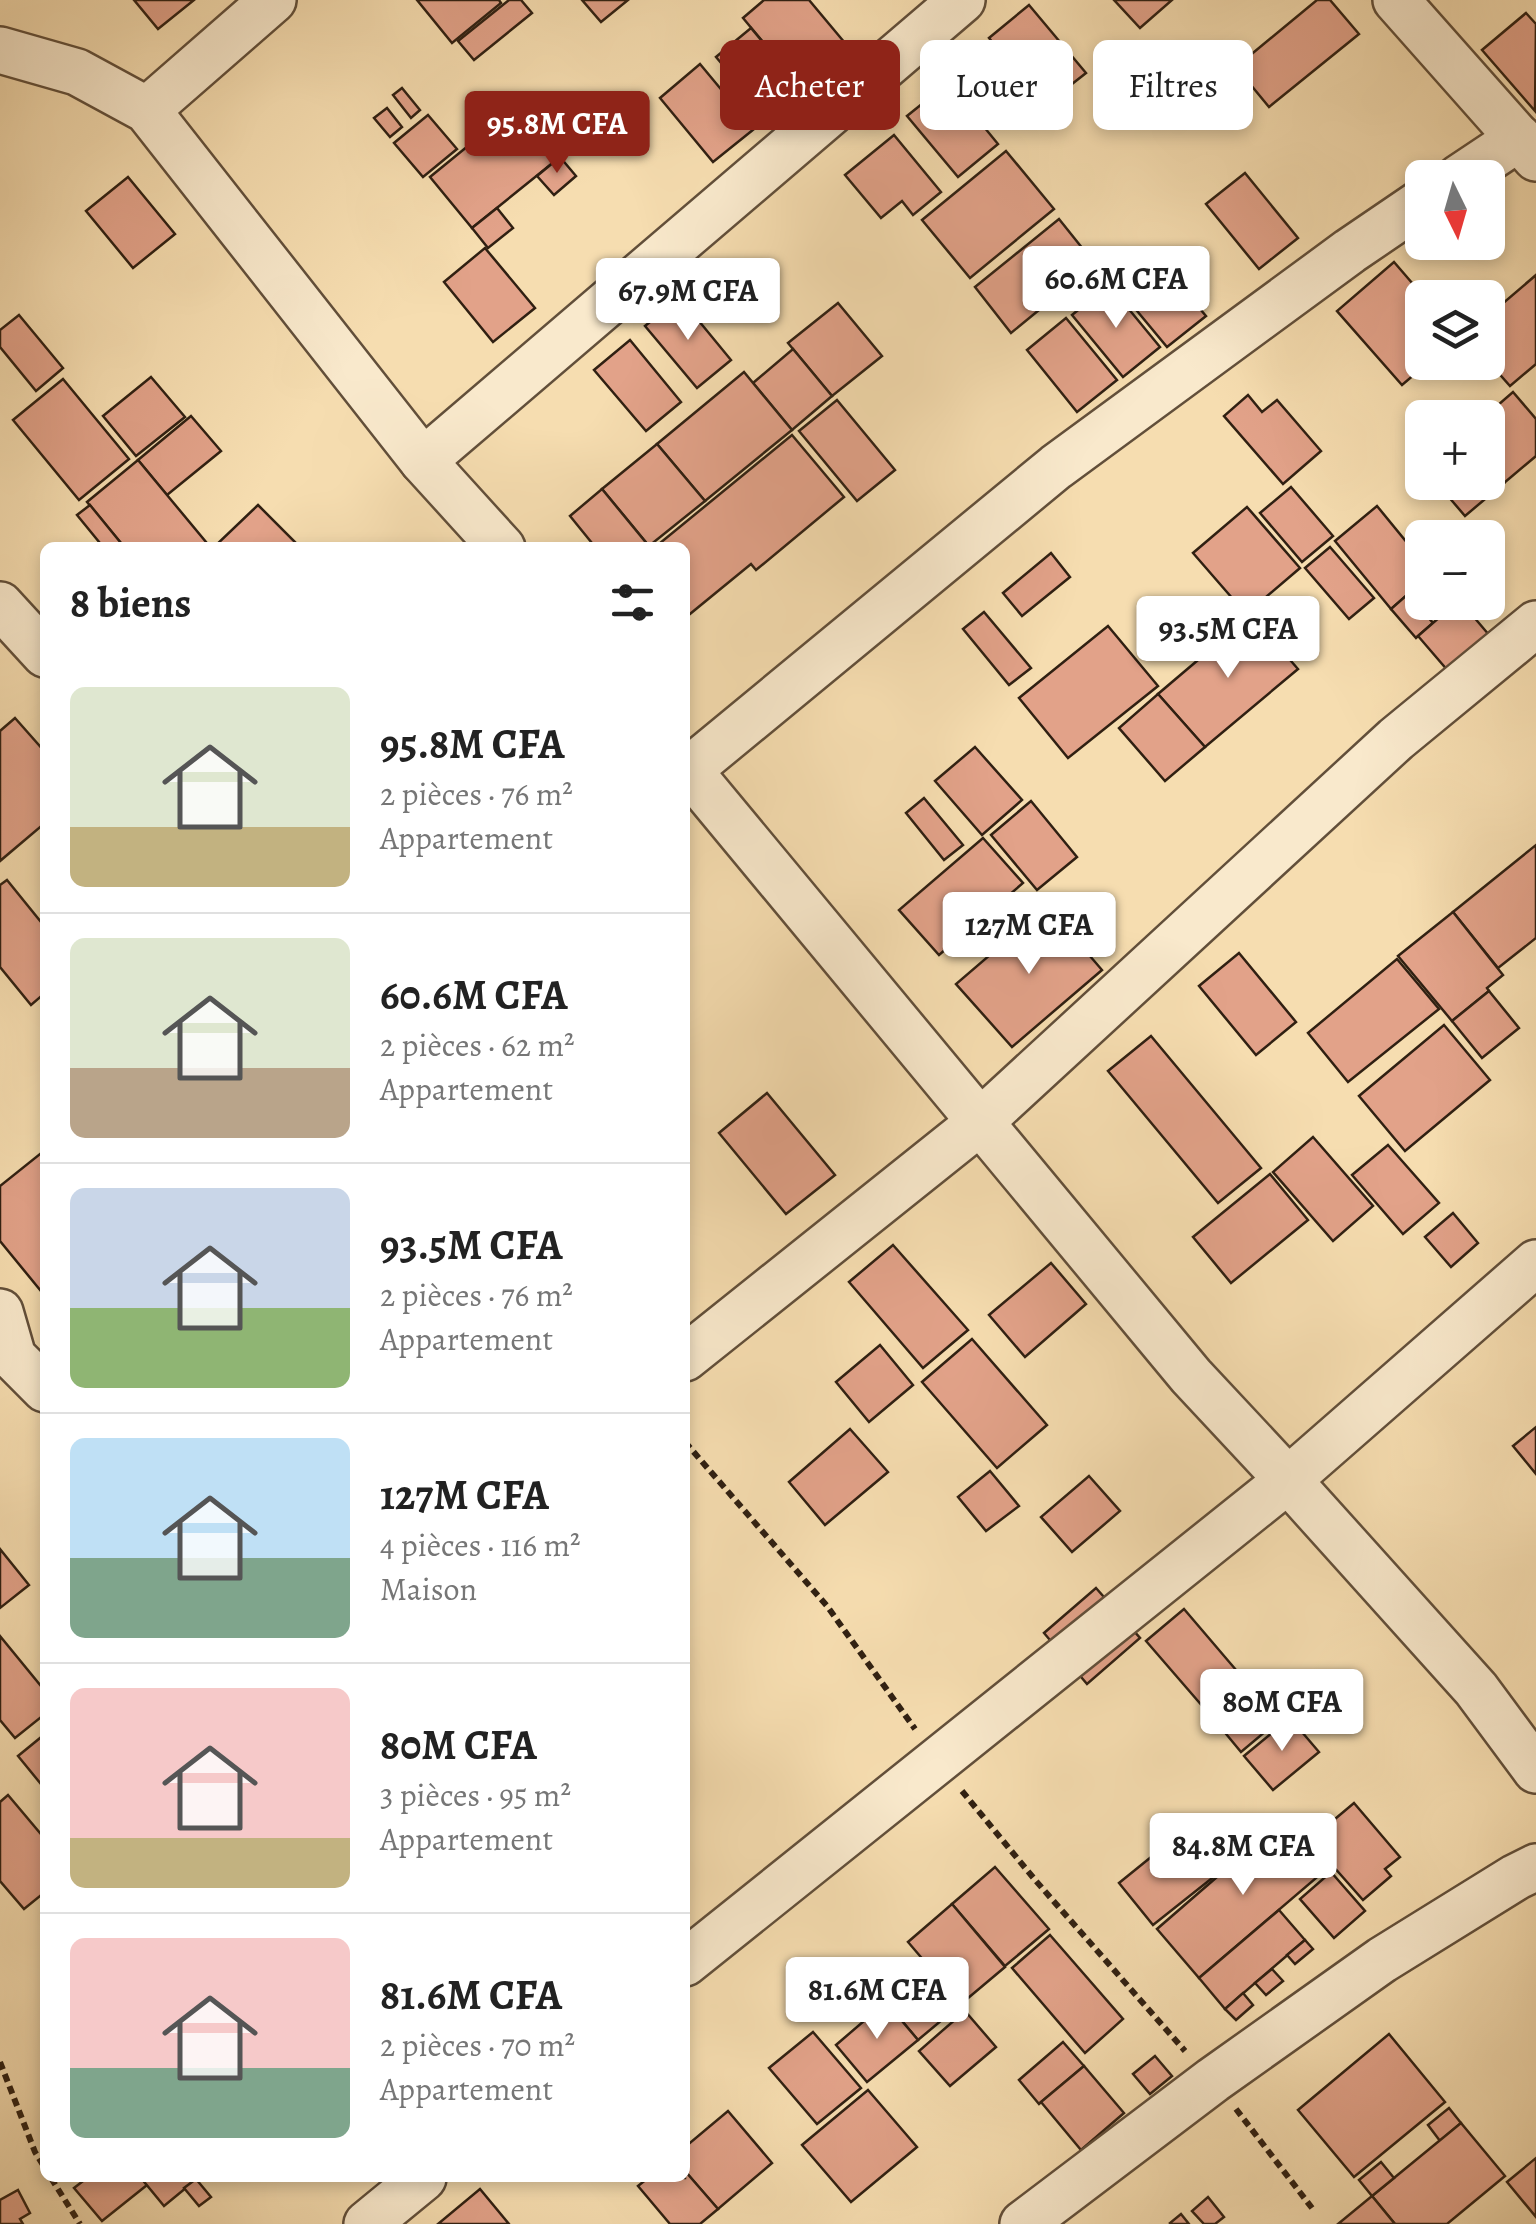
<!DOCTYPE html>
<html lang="fr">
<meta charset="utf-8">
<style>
:root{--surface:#fff;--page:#f2f2f2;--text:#222;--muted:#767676;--line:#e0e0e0;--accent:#8f2418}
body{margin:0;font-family:Alegreya,serif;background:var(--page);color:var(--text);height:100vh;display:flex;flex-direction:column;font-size:38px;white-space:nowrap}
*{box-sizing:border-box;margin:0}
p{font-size:32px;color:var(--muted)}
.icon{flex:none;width:55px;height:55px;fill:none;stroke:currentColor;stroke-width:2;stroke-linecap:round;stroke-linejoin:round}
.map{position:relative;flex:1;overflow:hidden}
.details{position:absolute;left:40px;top:542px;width:650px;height:1640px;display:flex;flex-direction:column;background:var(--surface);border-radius:15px;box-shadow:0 5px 15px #0003}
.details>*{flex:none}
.banner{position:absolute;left:720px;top:40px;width:665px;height:90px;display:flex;gap:20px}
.needle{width:65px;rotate:175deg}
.fabs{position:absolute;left:1405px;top:160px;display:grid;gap:20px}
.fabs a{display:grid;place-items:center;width:100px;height:100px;border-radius:15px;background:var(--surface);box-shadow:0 5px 15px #0003;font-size:50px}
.price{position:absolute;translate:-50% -85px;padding:0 22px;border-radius:10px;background:#fff;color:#222;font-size:32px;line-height:65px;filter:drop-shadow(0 2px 5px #0008)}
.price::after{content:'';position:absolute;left:50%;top:60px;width:30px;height:22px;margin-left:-15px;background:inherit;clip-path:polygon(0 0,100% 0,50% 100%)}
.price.current{background:var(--accent);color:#fff}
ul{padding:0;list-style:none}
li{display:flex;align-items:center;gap:30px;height:250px;padding:0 30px}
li+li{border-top:2px solid var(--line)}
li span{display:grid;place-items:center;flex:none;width:280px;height:200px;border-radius:15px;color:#555}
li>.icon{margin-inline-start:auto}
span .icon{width:120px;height:120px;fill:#fffc;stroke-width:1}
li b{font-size:42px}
h2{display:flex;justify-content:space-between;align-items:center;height:120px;padding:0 30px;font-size:42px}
.pill{padding:0 35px;border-radius:15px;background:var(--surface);box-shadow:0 5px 15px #0003;font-size:35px;line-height:90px}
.pill.current{background:var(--accent);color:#fff}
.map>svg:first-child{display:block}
.building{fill:#e2a289;stroke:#302012;stroke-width:2.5}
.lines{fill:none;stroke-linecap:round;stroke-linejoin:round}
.street-casing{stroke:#624f3a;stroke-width:50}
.path{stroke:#302012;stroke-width:6;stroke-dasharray:8 5;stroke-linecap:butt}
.street{stroke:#f9e9cc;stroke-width:45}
</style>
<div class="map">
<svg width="1536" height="2224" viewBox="0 0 1536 2224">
<rect width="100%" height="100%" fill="#f6ddb0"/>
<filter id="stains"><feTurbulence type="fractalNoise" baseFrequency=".002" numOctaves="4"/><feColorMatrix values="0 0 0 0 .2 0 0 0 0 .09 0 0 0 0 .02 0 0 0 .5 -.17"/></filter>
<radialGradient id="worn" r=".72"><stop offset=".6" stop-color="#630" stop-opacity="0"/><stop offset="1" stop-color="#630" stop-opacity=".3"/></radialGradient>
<g class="building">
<path d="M 134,0 L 194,0 L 158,29 Z"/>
<path d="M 417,0 L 499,0 L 501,3 L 452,43 Z"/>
<path d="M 509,0 L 521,0 L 532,13 L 474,60 L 458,41 Z"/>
<path d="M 582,0 L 628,0 L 601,22 Z"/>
<path d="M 764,0 L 809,0 L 850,49 L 802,89 L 743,18 Z"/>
<path d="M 1114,0 L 1172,0 L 1140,28 Z"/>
<path d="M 1317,0 L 1330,0 L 1359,34 L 1269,107 L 1236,67 Z"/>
<path d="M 1029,5 L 1086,73 L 1044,106 L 989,38 Z"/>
<path d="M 1526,13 L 1536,24 L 1535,111 L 1482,50 Z"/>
<path d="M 751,28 L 802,89 L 767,118 L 716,57 Z"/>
<path d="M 700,64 L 754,129 L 713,162 L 660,98 Z"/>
<path d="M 948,83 L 998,144 L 958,177 L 907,116 Z"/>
<path d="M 402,88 L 420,110 L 411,118 L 393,95 Z"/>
<path d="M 518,105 L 560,157 L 472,228 L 430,177 Z"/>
<path d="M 387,108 L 402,127 L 390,137 L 374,118 Z"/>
<path d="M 428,115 L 457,149 L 423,177 L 394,143 Z"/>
<path d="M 894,135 L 941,192 L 913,215 L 902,201 L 881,218 L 845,175 Z"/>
<path d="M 1006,151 L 1054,209 L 970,278 L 922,220 Z"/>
<path d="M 560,157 L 576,176 L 554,195 L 537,176 Z"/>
<path d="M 1245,173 L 1298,238 L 1259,269 L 1206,204 Z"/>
<path d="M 128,177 L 175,234 L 133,268 L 86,211 Z"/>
<path d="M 497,208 L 513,228 L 488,248 L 472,228 Z"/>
<path d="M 1059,219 L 1095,264 L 1011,333 L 975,287 Z"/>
<path d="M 485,248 L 535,308 L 493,342 L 444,282 Z"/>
<path d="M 1151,251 L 1206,316 L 1167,347 L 1113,282 Z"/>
<path d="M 1394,262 L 1425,298 L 1422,298 L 1422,362 L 1429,362 L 1402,385 L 1337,311 Z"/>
<path d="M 1536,275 L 1536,364 L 1510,386 L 1488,361 L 1488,316 Z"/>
<path d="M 1109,285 L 1160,347 L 1123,377 L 1072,315 Z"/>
<path d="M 680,298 L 731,360 L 697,388 L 645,326 Z"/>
<path d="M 838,303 L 882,356 L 832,396 L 788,343 Z"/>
<path d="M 19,315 L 63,368 L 36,391 L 0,347 L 0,330 Z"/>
<path d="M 1066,318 L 1117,380 L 1077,412 L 1027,350 Z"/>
<path d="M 630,340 L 681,402 L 646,431 L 594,370 Z"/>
<path d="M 793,349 L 832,396 L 792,430 L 753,383 Z"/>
<path d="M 744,372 L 792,430 L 705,501 L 657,444 Z"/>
<path d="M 151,377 L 185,417 L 136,456 L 103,416 Z"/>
<path d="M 63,379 L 129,459 L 79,500 L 13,420 Z"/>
<path d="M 1513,392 L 1536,419 L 1536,456 L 1504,483 L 1488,464 L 1488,418 L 1483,418 Z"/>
<path d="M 1248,395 L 1262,412 L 1277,400 L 1321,451 L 1283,484 L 1224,416 Z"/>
<path d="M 837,400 L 895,470 L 857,501 L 799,431 Z"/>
<path d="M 191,416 L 221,451 L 167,495 L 138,460 Z"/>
<path d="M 792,435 L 844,497 L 756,570 L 751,564 L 685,618 L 685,548 L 654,548 Z"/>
<path d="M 657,444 L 705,501 L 649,546 L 602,489 Z"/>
<path d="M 138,460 L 167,495 L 211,548 L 125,548 L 87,502 Z"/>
<path d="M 1488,464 L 1504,483 L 1465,516 L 1436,482 L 1488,482 Z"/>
<path d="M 1291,487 L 1333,536 L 1302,562 L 1260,513 Z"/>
<path d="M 602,489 L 648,545 L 645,548 L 596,548 L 570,516 Z"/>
<path d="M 90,505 L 125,548 L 104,548 L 77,515 Z"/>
<path d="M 258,505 L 295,542 L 290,548 L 214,547 Z"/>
<path d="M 1377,506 L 1422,561 L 1422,582 L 1391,609 L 1335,541 Z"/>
<path d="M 1247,507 L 1300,568 L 1246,614 L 1193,553 Z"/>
<path d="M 1330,547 L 1374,598 L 1349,619 L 1305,568 Z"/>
<path d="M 1051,553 L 1070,577 L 1022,616 L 1003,593 Z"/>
<path d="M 1408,594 L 1433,623 L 1416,638 L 1391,609 Z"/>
<path d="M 1457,602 L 1461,602 L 1490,636 L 1449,672 L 1418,636 Z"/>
<path d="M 984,612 L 1031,668 L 1009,685 L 963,629 Z"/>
<path d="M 1251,615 L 1298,669 L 1205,747 L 1158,694 Z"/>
<path d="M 1108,626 L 1158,686 L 1068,758 L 1019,698 Z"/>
<path d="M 1158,694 L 1205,747 L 1165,781 L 1119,728 Z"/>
<path d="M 15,718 L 45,752 L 45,823 L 0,861 L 0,731 Z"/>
<path d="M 975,747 L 1022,800 L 982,835 L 935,781 Z"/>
<path d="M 924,798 L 963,845 L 944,860 L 906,813 Z"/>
<path d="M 1031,801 L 1077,857 L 1037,890 L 991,835 Z"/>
<path d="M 983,838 L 1023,883 L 939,955 L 899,910 Z"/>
<path d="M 1536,845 L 1536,938 L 1498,968 L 1453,912 Z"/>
<path d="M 7,880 L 45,927 L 45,993 L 31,1005 L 0,967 L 0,885 Z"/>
<path d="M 1047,906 L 1102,970 L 1012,1047 L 956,984 Z"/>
<path d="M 1453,912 L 1503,975 L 1487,988 L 1489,991 L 1452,1021 L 1398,956 Z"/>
<path d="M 1239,953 L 1296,1022 L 1256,1055 L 1199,986 Z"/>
<path d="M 1397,959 L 1439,1009 L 1348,1082 L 1308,1033 Z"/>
<path d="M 1489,991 L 1519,1028 L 1482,1058 L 1452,1021 Z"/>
<path d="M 1444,1025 L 1490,1080 L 1405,1151 L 1359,1096 Z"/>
<path d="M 1151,1036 L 1261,1168 L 1218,1203 L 1108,1071 Z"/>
<path d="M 767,1093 L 835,1175 L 786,1214 L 719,1133 Z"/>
<path d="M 1313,1137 L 1373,1206 L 1333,1241 L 1273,1172 Z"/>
<path d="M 1388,1145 L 1439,1203 L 1403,1234 L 1352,1175 Z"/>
<path d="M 45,1150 L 45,1296 L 0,1241 L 0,1186 Z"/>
<path d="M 1270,1174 L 1308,1220 L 1231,1283 L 1193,1237 Z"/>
<path d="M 1453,1213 L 1478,1243 L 1451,1267 L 1425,1237 Z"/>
<path d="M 893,1245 L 968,1330 L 923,1368 L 849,1282 Z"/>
<path d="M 1051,1263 L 1086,1304 L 1025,1357 L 989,1315 Z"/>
<path d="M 972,1339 L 1047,1425 L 997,1468 L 922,1382 Z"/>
<path d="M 880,1345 L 913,1385 L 869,1422 L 836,1382 Z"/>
<path d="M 1536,1427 L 1536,1474 L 1513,1446 Z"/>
<path d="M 850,1429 L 888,1472 L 825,1525 L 789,1482 Z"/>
<path d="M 990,1471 L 1019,1506 L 986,1531 L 958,1497 Z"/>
<path d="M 1089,1476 L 1120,1511 L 1072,1552 L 1041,1517 Z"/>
<path d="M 0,1549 L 29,1585 L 0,1608 Z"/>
<path d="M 1096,1588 L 1140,1638 L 1087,1684 L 1044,1633 Z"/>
<path d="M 1184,1609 L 1254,1691 L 1217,1723 L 1146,1641 Z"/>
<path d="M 0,1636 L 45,1691 L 45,1714 L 15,1738 L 0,1720 Z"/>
<path d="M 1262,1685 L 1286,1714 L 1241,1752 L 1217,1723 Z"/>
<path d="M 1290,1718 L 1319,1752 L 1273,1790 L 1244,1756 Z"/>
<path d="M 45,1734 L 45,1789 L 18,1756 Z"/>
<path d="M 8,1795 L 45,1839 L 45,1892 L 24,1909 L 0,1881 L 0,1802 Z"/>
<path d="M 1354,1803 L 1400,1857 L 1385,1869 L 1391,1876 L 1363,1900 L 1310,1840 Z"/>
<path d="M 1285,1818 L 1329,1867 L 1199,1978 L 1157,1929 Z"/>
<path d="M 1182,1832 L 1216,1875 L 1153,1925 L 1119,1883 Z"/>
<path d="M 995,1867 L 1049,1929 L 1005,1966 L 952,1904 Z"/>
<path d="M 1331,1872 L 1365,1911 L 1334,1938 L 1300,1899 Z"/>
<path d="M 952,1904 L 1005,1967 L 961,2004 L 908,1942 Z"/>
<path d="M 1279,1910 L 1305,1940 L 1225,2009 L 1199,1978 Z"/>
<path d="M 1050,1935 L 1123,2019 L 1085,2053 L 1012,1968 Z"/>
<path d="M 1305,1940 L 1313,1949 L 1295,1964 L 1287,1955 Z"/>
<path d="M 929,1966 L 961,2004 L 918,2040 L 886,2002 Z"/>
<path d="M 1272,1969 L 1283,1981 L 1266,1995 L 1255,1983 Z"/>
<path d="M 1243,1993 L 1253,2005 L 1236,2020 L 1225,2009 Z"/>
<path d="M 886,2002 L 918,2040 L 867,2082 L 836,2045 Z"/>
<path d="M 965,2011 L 996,2047 L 950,2086 L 919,2051 Z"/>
<path d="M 813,2032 L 861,2088 L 817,2124 L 769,2068 Z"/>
<path d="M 1389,2034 L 1445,2102 L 1354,2177 L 1298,2110 Z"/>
<path d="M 1063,2042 L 1084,2066 L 1039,2104 L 1019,2080 Z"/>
<path d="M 1155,2056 L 1172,2076 L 1150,2094 L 1133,2074 Z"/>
<path d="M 1084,2066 L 1124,2113 L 1081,2150 L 1041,2102 Z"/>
<path d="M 868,2090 L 917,2147 L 851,2202 L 802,2145 Z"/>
<path d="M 1449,2108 L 1461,2123 L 1440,2141 L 1428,2125 Z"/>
<path d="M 728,2111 L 772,2163 L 718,2209 L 685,2171 L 685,2147 Z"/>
<path d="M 1461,2123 L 1505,2176 L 1447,2224 L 1395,2224 L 1372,2196 Z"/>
<path d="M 1536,2158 L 1536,2217 L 1507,2182 Z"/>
<path d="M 1381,2162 L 1394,2178 L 1372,2196 L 1359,2180 Z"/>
<path d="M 685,2171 L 718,2209 L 700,2224 L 670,2224 L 638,2186 L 648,2178 L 685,2178 Z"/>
<path d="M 87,2178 L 141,2178 L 147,2185 L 102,2221 L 74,2188 Z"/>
<path d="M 141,2178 L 198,2178 L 164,2206 Z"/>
<path d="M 196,2179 L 211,2197 L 199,2206 L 184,2188 Z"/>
<path d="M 480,2189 L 509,2224 L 438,2224 Z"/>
<path d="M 18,2190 L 30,2213 L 20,2219 L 23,2224 L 0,2224 L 0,2200 Z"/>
<path d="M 1372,2196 L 1395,2224 L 1338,2224 Z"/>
<path d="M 1208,2197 L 1224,2217 L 1215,2224 L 1204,2224 L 1192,2211 Z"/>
<path d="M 1181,2214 L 1189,2224 L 1171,2224 L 1170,2223 Z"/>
</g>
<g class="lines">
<g class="street-casing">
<g id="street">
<path d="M 1396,0 L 1536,158"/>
<path d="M 0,50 L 77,72 L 147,110 L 423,461 L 502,548"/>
<path d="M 147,110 L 273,0"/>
<path d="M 1459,178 L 1519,138"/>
<path d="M 423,461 L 962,0"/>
<path d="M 0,605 L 45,654"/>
<path d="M 685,766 L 1191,1376 L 1288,1480 L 1476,1689 L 1536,1770"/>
<path d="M 685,773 L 1056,467 L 1350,251 L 1422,202"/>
<path d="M 0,1312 L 13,1357 L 45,1389"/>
<path d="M 685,1358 L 979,1123 L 1396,739 L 1536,624"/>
<path d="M 685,1963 L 1288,1480 L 1536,1263"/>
<path d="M 367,2224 L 423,2178"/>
<path d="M 1023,2224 L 1213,2080 L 1382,1960 L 1516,1877 L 1536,1867"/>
</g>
</g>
<g class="path">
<path d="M 685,1442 L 827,1606 L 915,1729"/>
<path d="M 962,1791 L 1036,1881 L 1185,2051"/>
<path d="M 0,2062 L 35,2152 L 45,2168"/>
<path d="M 1236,2109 L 1312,2208"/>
<path d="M 51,2178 L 80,2224"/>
</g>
<use href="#street" class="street"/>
</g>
<rect width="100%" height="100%" filter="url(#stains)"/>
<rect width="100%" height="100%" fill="url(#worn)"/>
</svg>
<div class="fabs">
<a><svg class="needle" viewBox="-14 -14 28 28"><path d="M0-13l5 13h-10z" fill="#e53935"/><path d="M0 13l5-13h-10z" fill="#767676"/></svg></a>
<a><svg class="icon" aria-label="layers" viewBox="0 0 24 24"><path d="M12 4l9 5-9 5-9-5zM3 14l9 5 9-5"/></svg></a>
<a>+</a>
<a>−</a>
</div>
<b class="price current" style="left:557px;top:176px">95.8M CFA</b>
<b class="price" style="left:1116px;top:331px">60.6M CFA</b>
<b class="price" style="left:688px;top:343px">67.9M CFA</b>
<b class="price" style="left:1228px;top:681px">93.5M CFA</b>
<b class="price" style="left:1029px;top:977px">127M CFA</b>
<b class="price" style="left:1282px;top:1754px">80M CFA</b>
<b class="price" style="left:1243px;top:1898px">84.8M CFA</b>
<b class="price" style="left:877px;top:2042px">81.6M CFA</b>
<div class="banner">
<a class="pill current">Acheter</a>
<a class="pill">Louer</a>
<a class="pill">Filtres</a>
</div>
<section class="details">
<h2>8 biens<svg class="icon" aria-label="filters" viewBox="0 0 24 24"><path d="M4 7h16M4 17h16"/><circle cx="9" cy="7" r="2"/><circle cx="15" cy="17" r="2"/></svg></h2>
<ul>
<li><span style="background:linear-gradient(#dfe7d0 70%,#c2b280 0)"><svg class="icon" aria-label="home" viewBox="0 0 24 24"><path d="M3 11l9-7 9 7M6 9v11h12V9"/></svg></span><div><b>95.8M CFA</b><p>2 pièces · 76 m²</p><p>Appartement</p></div></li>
<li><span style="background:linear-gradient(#dfe7d0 65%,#b9a48a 0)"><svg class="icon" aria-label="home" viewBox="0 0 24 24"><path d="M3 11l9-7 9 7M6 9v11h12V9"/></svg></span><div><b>60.6M CFA</b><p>2 pièces · 62 m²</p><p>Appartement</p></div></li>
<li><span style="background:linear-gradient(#c9d6e8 60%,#8fb573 0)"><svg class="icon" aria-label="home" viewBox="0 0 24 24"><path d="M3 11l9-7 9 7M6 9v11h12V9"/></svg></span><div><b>93.5M CFA</b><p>2 pièces · 76 m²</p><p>Appartement</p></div></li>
<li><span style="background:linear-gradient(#bfe0f5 60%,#7fa58c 0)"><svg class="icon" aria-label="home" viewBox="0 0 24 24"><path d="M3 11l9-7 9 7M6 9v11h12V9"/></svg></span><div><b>127M CFA</b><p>4 pièces · 116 m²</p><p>Maison</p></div></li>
<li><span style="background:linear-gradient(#f6c9c9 75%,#c2b280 0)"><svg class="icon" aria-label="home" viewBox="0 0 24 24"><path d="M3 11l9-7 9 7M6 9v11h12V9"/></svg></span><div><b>80M CFA</b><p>3 pièces · 95 m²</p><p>Appartement</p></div></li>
<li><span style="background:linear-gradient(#f6c9c9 65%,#7fa58c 0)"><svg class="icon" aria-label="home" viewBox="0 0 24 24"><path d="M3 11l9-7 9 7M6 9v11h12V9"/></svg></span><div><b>81.6M CFA</b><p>2 pièces · 70 m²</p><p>Appartement</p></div></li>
</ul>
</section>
</div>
